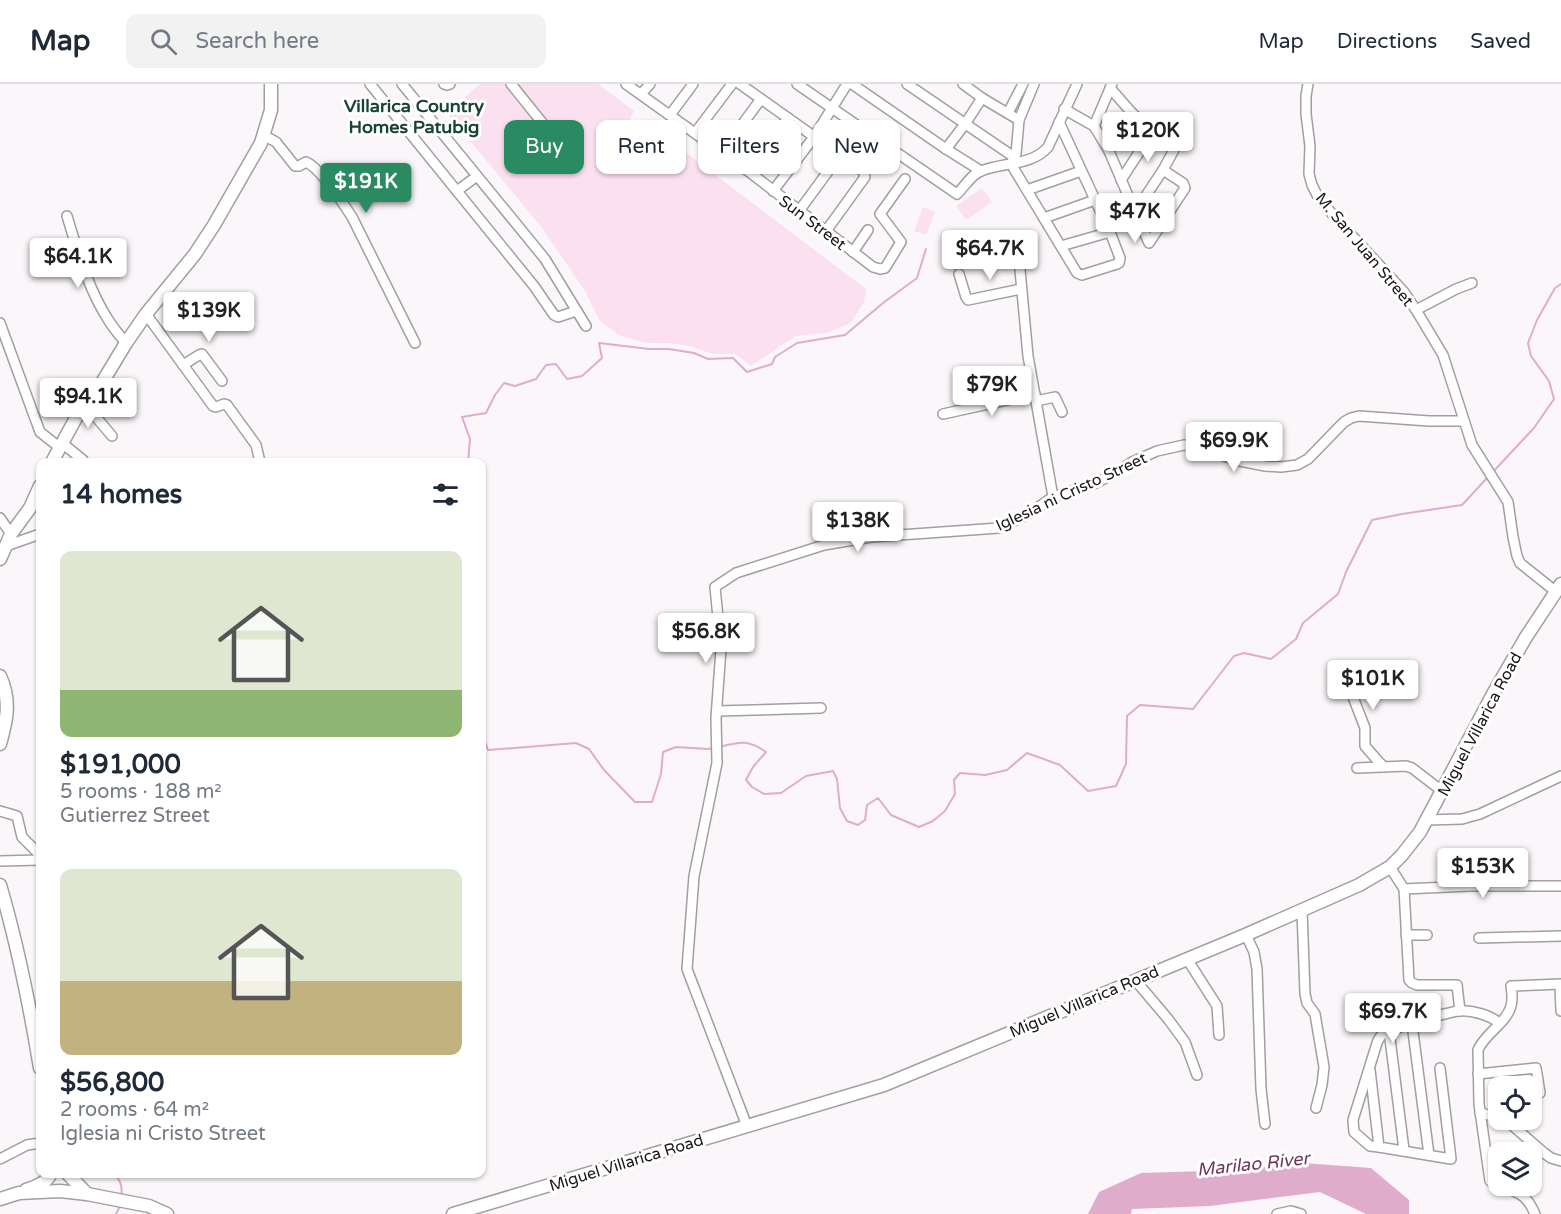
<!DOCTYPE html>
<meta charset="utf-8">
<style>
:root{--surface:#fff;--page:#f2f2f3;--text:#1f2937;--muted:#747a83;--line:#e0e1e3;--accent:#2a8b63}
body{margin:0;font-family:"Varela Round",sans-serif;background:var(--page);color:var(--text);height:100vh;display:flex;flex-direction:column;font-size:22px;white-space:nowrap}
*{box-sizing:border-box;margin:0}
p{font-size:20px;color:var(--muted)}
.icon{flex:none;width:33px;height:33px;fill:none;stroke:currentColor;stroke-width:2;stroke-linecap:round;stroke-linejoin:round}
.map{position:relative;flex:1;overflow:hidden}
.panel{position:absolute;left:36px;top:374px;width:450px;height:720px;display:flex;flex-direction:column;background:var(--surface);border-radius:12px;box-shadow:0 2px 4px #0004}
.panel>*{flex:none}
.banner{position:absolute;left:504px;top:36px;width:570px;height:54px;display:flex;gap:12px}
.buttons{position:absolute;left:1488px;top:992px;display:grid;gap:12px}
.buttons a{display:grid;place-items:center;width:54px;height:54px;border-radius:12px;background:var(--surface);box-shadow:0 2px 4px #0004;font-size:30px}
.price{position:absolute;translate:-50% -51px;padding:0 14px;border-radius:6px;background:#fff;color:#222;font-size:20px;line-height:39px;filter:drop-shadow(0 2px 3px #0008)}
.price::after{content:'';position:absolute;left:50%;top:36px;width:18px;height:14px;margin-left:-9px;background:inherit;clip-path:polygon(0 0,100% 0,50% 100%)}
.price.selected{background:var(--accent);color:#fff}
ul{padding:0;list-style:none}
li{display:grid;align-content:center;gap:12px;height:318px;padding:0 24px}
li span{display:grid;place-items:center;height:186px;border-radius:12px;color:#555}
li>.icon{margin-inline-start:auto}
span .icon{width:108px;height:108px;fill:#fffc;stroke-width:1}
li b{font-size:26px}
h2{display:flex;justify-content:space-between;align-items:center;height:72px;padding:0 24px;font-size:26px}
.chip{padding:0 21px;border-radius:12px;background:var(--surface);box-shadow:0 2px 4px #0004;font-size:21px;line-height:54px}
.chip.selected{background:var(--accent);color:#fff}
header{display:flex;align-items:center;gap:36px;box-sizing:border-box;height:84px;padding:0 30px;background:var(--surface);border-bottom:2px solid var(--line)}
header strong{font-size:28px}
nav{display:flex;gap:33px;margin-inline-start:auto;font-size:21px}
.search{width:420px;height:54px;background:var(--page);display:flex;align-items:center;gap:15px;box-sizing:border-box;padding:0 21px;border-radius:12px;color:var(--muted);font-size:22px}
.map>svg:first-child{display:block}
.green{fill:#fbe0f0}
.water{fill:#dfadcb}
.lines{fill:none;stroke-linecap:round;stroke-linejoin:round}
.stream{stroke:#dfadcb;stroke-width:2}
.minor-casing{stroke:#a39ea1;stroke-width:12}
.major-casing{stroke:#a39ea1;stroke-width:15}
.minor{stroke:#fff;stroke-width:9}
.major{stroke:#fff;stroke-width:12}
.labels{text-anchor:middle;stroke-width:6;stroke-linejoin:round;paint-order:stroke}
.street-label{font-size:16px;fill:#181617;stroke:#fff}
.neighbourhood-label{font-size:18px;font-weight:bold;fill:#184431;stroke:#fff}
.water-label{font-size:18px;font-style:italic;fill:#70345c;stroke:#fff}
</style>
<header>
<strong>Map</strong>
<div class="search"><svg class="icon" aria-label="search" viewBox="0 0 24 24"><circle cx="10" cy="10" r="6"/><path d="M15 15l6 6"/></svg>Search here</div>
<nav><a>Map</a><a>Directions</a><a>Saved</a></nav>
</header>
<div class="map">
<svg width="1561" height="1130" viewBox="0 0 1561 1130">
<rect width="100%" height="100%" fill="#fbf6f9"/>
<g class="green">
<path d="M 480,0 L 598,0 L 634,27 L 629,37 L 653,54 L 660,49 L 866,205 L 864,218 L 851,239 L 827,249 L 796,252 L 751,282 L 735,270 L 713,270 L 689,262 L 669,259 L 646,259 L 619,251 L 600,237 L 585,207 L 542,144 L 447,29 Z"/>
<path d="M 982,104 L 992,118 L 966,136 L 956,122 Z"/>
<path d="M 923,123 L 935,128 L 926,151 L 914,147 Z"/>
</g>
<path class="water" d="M 1303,1079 L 1371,1084 L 1409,1116 L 1409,1130 L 1366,1130 L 1320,1108 L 1210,1122 L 1132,1125 L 1131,1130 L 1088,1130 L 1099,1108 L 1141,1089 L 1241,1086 Z"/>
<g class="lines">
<g class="stream">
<path d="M 468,378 L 470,355 L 462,333 L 486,329 L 495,311 L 504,299 L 515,302 L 536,295 L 546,281 L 556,280 L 567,295 L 582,292 L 602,274 L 599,259 L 649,265 L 669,265 L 694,269 L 708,275 L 733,274 L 747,288 L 772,280 L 775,273 L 797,259 L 845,251 L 883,219 L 917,194 L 926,165"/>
<path d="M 1492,389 L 1534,344 L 1554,315 L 1549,297 L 1531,272 L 1528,259 L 1537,236 L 1555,204 L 1561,200"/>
<path d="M 482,649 L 488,666 L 576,659 L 589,665 L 604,686 L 635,718 L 652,718 L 661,690 L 663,668 L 676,663 L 708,665 L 713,664"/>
<path d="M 719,663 C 739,658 748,655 766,668 L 753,683 L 746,696 L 752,703 L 764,710 L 781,709 L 806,692 L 833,687 L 837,695 L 840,724 L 847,737 L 858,741 L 865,736 L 867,721 L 878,714 L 891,731 L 919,743 L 933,737 L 945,727 L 955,710 L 954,696 L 960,689 L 985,691 L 1007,686 L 1027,669 L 1060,681 L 1088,707 L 1116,702 L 1126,680 L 1127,632 L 1140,621 L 1193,625 L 1234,572 L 1244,569 L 1271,575 L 1296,555 L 1303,539 L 1338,510 L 1346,488 L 1372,436 L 1402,430 L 1462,421 L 1488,393"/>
<path d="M 113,1089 C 120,1095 123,1104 121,1113"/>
<path d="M 116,1130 L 120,1122"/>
</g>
<g class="minor-casing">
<g id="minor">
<path d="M 370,0 L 534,202 L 554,231 L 558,233 L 576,227"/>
<path d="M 402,0 L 545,175 L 586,242"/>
<path d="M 444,0 L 447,1 L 450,0"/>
<path d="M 511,0 L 561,62"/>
<path d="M 626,0 L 748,87 L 873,183 L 880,185 L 885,184 L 901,158 L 880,130 L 905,95"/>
<path d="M 740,0 L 864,88 L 865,93 L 826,147"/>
<path d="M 797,0 L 957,110 C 964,103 972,90 981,87 C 1003,78 1032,82 1048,63 L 1077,0"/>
<path d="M 852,0 L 946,65 L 981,87"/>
<path d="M 907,0 L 1014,73"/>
<path d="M 963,0 L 982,14 L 1019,36"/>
<path d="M 1034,0 L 1019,36 L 1016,70 L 1011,80 L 1077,189 L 1082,191 L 1117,180 L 1119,179 L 1120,174 L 1110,148 L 1059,38"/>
<path d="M 1308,0 L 1306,12 L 1306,30 L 1310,62 L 1309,90 L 1312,101 L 1317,111 L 1333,131 L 1404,208 L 1416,226 L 1443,271 L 1472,361 L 1508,418 L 1513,453 L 1517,472 L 1520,479 L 1555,507"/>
<path d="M 1110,4 L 1132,29 L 1153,47 L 1173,59 L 1175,64 L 1163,86 L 1135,128"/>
<path d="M 641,10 L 650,0"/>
<path d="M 1064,25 L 1094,42 L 1109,67 L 1135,128 L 1149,159 L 1185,104 L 1183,99 L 1163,86"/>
<path d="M 1008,29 L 1023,0"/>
<path d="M 670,31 L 693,0"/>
<path d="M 1094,42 L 1112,0"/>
<path d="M 695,49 L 732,0"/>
<path d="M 265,52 L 276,58 L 295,82 L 299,82 L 306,78 C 320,84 343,119 352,133 L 415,259"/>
<path d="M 946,65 L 965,40 L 982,14"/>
<path d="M 1109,67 L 1132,29"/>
<path d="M 721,69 L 761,15"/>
<path d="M 748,87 L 788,34"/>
<path d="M 1121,96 L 1153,47"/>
<path d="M 1027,106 L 1081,87"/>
<path d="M 457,107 L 477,92"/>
<path d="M 773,107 L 814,53 L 847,0"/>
<path d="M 799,127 L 840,71"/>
<path d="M 67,132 C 78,168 88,205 109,237 C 114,245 120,252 126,259"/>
<path d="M 1044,134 L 1095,116"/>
<path d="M 1061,162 L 1110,148"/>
<path d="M 853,168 L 868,146"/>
<path d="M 1019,175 L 1028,272 L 1053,413"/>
<path d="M 959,190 L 966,213 L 968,216 L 1021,205"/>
<path d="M 1416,226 L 1456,205 L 1472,199"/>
<path d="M 146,230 L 213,322 L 216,323 L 224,320 L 227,321 L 256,361 L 260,378"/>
<path d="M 0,239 L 40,348 L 59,363"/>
<path d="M 183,281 L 199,271 L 202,270 L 222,297"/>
<path d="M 1036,317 L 1055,313 L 1062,328"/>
<path d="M 85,320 L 112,352"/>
<path d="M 943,330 L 1035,310"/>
<path d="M 62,359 L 83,376"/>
<path d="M 0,434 L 11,450"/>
<path d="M 6,462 L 40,450"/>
<path d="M 1341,582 L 1365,644 L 1365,662 L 1378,677 L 1384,683"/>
<path d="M 717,627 L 821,624"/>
<path d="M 1357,684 L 1406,682 L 1412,684 L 1442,707"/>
<path d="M 0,727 L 17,732 L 22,753 L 40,771"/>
<path d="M 1426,736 L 1462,735 L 1480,730 L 1561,692"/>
<path d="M 0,777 L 40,776"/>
<path d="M 1390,783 L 1404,805 L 1409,896 L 1412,899 L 1417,901 L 1457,901 L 1460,927"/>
<path d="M 1470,802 L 1500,770"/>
<path d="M 1404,805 L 1470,802 L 1561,802"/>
<path d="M 1302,826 L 1305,910 L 1307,919 L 1315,930 L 1324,983 L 1322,1001 L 1316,1024"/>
<path d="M 1246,851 L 1254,868 L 1257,885 L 1261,1005 L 1265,1040"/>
<path d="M 1406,851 L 1427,851"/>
<path d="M 1479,854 L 1561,852"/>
<path d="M 1187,875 L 1217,922 L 1219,951"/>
<path d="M 1135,896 L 1168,935 L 1185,958 L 1197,991"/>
<path d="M 1560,901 L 1561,927"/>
<path d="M 1412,940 L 1429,1071"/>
<path d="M 1389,947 L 1404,1066"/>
<path d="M 1370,986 L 1379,1063 L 1451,1075 L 1440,984"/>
<path d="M 1478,990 L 1536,984 L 1540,1009"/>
<path d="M 1480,1029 L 1498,1033"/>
<path d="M 1505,1035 L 1544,1069 L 1551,1074 L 1561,1077"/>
<path d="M 747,1042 L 687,885 L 694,792 L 717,679 L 716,634 L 721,565 L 715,503 L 736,489 L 824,461 L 871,453 L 999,444 L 1030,429 L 1053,413 L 1096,399 L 1115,389 L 1132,378 L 1157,367 L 1184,361 L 1196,363 L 1240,377 L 1265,382 L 1281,383 L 1297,381 L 1308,375 L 1344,338 L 1351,334 L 1359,332 L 1429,337 L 1464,337"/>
<path d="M 1379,1063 L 1370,1062 L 1354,1048 L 1353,1036 L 1377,959 C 1377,958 1381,951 1382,951 C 1388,945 1449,928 1459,927 C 1472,926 1490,931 1499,939"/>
<path d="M 0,1075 L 27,1061 L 40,1059"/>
<path d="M 1498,1101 L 1490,1097 L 1479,1020 L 1478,966 C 1485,949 1506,940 1511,922 C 1513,915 1512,908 1511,902 L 1561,900"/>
<path d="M 1500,1101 C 1519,1110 1526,1109 1535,1130"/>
<path d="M 1277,1130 L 1291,1127 L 1301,1130"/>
</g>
</g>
<g class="major-casing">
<g id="major">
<path d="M 52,378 L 77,332 L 100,302 L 126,259 L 146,230 L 195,170 L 214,141 L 261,59 L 271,26 L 271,0"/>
<path d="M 0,475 L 11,450 L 30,424 L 40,402"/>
<path d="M 0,592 C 11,616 7,636 0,660"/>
<path d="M 0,801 C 18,862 30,923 40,984"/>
<path d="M 67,1089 L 87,1110"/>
<path d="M 26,1106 C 36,1103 47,1099 51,1089"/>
<path d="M 0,1115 L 19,1109 L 60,1107 L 87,1110 L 149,1122 L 167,1130"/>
<path d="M 453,1130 L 884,1001 L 1243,852 L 1359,801 L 1390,783 L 1402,771 L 1420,748 L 1493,610 L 1526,553 L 1561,500"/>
</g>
</g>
<use href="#minor" class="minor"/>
<use href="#major" class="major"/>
</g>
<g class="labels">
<g class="street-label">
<text transform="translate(813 138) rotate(37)" y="6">Sun Street</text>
<text transform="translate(1365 165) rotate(50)" y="6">M. San Juan Street</text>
<text transform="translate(1071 407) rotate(-25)" y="6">Iglesia ni Cristo Street</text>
<text transform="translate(1479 640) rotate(-62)" y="6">Miguel Villarica Road</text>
<text transform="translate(1084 917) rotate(-23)" y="6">Miguel Villarica Road</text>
<text transform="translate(626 1078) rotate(-17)" y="6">Miguel Villarica Road</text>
</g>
<g class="neighbourhood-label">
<text x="414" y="28">Villarica Country<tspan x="414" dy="21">Homes Patubig</tspan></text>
</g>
<g class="water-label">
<text transform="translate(1253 1080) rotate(-6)" y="6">Marilao River</text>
</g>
</g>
</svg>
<div class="buttons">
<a><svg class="icon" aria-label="locate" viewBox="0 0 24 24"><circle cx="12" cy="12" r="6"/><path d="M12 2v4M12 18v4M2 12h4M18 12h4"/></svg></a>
<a><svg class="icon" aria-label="layers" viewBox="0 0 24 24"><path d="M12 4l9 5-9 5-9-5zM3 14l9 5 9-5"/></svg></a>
</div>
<b class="price" style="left:1148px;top:79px">$120K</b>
<b class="price selected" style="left:366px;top:130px">$191K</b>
<b class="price" style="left:1135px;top:160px">$47K</b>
<b class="price" style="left:990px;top:197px">$64.7K</b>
<b class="price" style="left:78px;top:205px">$64.1K</b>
<b class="price" style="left:209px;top:259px">$139K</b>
<b class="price" style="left:992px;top:333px">$79K</b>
<b class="price" style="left:88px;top:345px">$94.1K</b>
<b class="price" style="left:1234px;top:389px">$69.9K</b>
<b class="price" style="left:858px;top:469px">$138K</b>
<b class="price" style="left:706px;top:580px">$56.8K</b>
<b class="price" style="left:1373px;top:627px">$101K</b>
<b class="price" style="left:1483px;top:815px">$153K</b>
<b class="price" style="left:1393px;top:960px">$69.7K</b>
<div class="banner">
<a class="chip selected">Buy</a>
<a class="chip">Rent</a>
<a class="chip">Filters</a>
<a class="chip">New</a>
</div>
<section class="panel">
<h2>14 homes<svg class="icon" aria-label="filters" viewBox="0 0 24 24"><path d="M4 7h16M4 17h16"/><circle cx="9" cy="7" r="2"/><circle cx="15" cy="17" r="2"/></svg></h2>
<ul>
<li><span style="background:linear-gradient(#dfe7d0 75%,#8fb573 0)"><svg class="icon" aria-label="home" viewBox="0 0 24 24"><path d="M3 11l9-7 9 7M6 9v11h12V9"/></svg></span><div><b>$191,000</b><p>5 rooms · 188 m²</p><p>Gutierrez Street</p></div></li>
<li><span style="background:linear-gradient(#dfe7d0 60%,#c2b280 0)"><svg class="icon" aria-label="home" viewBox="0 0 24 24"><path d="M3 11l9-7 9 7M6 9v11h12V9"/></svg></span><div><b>$56,800</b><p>2 rooms · 64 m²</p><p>Iglesia ni Cristo Street</p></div></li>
</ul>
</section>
</div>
